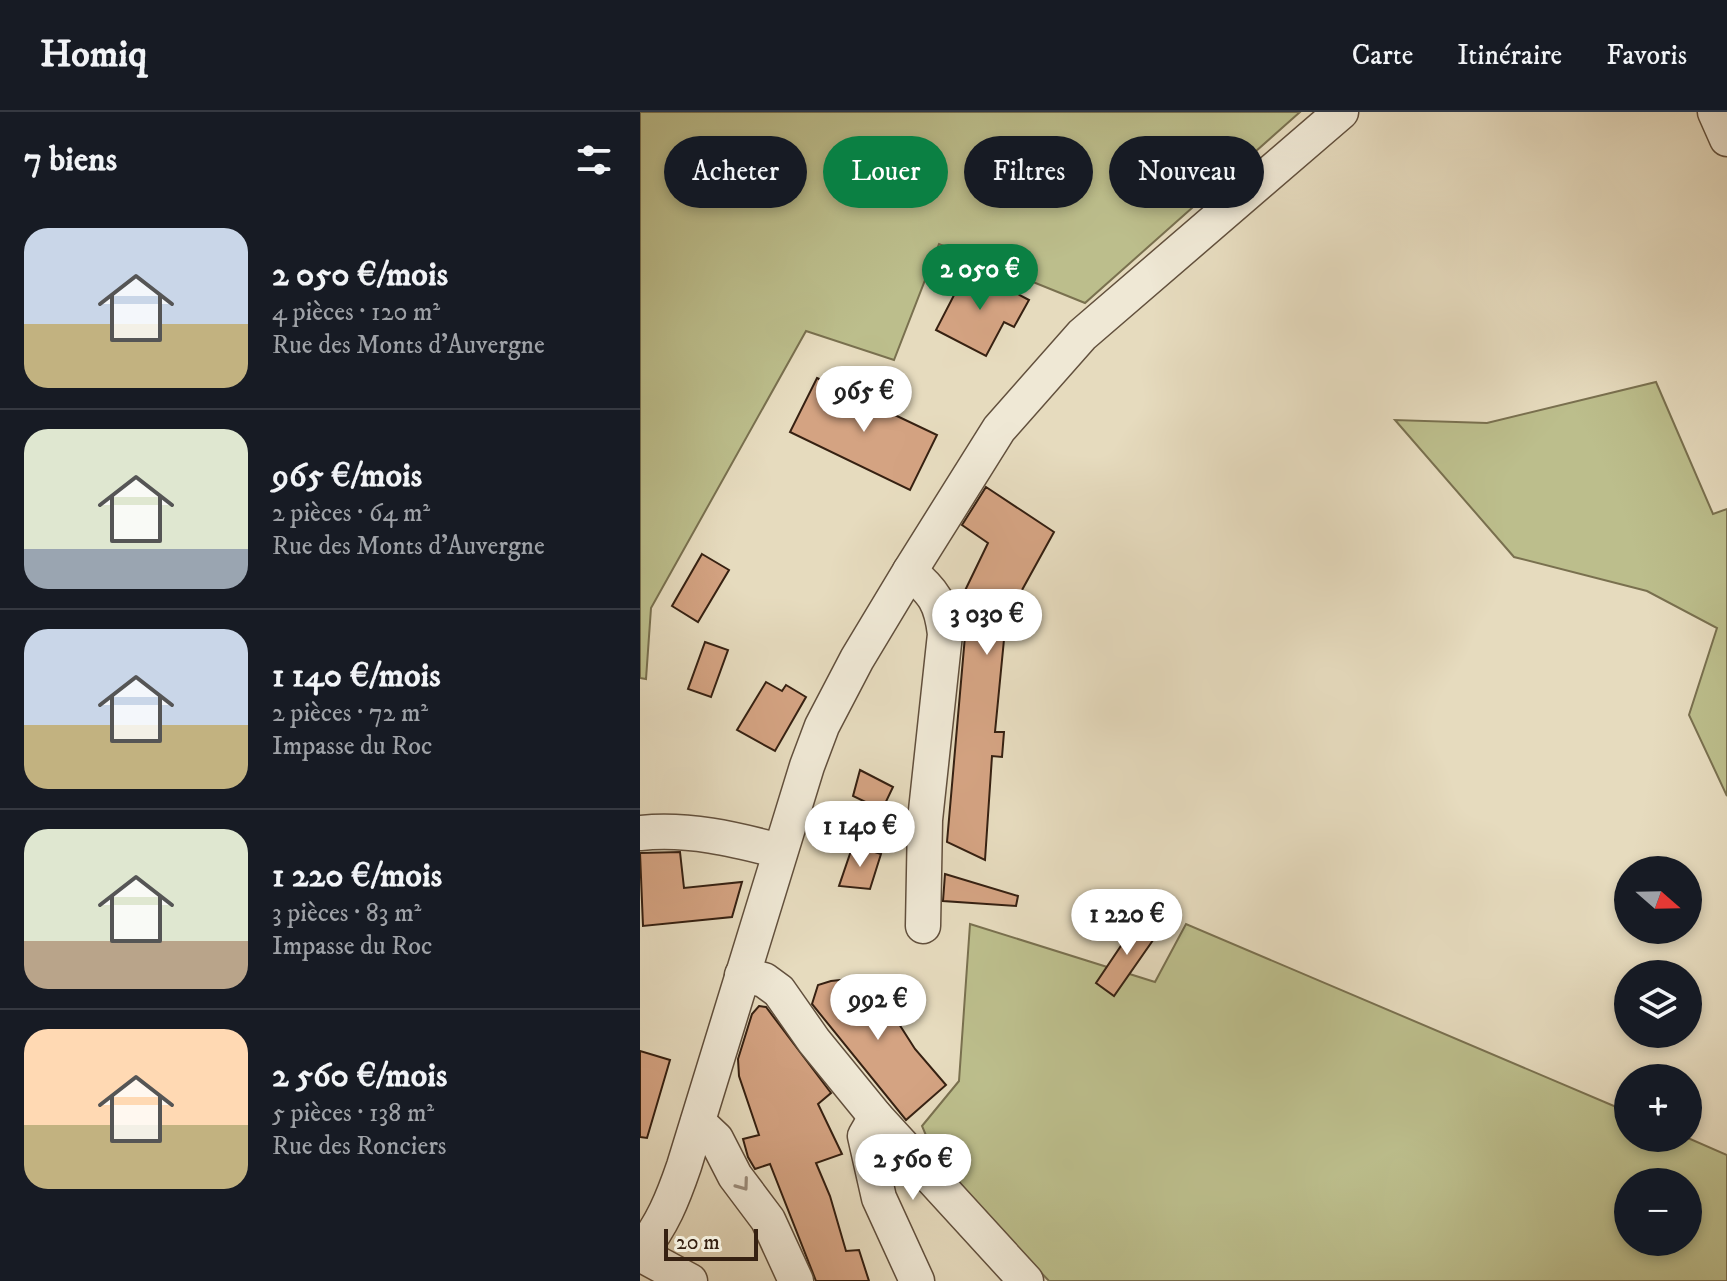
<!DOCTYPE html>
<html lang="fr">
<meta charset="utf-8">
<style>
:root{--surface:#171b24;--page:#242831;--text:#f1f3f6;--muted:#9ea1a6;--line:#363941;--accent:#0b8043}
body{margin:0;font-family:"IM FELL DW Pica",serif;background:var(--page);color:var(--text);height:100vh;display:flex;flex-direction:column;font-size:30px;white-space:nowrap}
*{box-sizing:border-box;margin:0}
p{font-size:26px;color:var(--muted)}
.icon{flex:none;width:44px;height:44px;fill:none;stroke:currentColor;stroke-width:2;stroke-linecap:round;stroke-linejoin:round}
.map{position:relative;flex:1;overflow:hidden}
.sheet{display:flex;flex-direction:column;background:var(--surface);width:640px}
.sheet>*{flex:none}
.guide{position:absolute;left:24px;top:24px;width:760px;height:72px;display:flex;gap:16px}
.needle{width:52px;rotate:110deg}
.buttons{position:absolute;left:974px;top:744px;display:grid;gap:16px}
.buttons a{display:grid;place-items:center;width:88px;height:88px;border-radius:50%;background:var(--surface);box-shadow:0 4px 12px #0003;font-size:40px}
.scale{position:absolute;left:24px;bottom:20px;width:94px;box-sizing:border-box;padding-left:8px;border:4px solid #362112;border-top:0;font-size:22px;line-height:28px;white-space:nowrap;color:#362112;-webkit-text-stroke:6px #efe8d5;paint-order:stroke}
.price{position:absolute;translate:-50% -68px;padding:0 18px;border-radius:28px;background:#fff;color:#222;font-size:26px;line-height:52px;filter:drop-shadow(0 2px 4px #0008)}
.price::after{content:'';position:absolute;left:50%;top:48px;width:24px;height:18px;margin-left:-12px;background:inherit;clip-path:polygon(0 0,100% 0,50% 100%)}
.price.on{background:var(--accent);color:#fff}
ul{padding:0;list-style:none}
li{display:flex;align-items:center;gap:24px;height:200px;padding:0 24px}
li+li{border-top:2px solid var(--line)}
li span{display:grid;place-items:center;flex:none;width:224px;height:160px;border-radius:24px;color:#555}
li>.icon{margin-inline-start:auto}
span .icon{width:96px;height:96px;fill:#fffc;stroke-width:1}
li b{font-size:34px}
h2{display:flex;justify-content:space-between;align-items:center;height:96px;padding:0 24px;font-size:34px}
.tag{padding:0 28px;border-radius:36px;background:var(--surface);box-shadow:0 4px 12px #0003;font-size:28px;line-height:72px}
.tag.on{background:var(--accent);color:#fff}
header{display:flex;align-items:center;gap:48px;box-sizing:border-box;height:112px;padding:0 40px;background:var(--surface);border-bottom:2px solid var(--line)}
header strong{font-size:38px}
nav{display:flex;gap:44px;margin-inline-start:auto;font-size:28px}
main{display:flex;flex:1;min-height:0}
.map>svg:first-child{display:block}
.green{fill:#bcbe8c;stroke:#79704f;stroke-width:2;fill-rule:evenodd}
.building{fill:#d4a382;stroke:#362112;stroke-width:2}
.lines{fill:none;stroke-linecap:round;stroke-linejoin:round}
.minor-casing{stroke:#62503d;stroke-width:37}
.minor{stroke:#efe8d5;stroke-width:34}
.oneway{stroke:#9c8e7d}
</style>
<header>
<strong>Homiq</strong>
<nav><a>Carte</a><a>Itinéraire</a><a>Favoris</a></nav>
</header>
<main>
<section class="sheet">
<h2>7 biens<svg class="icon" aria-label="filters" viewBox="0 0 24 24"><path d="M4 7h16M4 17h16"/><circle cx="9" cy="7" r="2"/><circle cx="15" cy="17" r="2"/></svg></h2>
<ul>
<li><span style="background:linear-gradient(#c9d6e8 60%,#c2b280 0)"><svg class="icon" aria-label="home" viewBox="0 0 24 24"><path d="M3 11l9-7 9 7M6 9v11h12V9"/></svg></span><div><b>2 050 €/mois</b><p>4 pièces · 120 m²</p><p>Rue des Monts d'Auvergne</p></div></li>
<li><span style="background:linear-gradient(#dfe7d0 75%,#9aa5b1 0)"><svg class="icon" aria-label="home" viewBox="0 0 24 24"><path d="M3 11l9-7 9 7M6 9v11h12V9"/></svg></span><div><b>965 €/mois</b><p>2 pièces · 64 m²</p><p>Rue des Monts d'Auvergne</p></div></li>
<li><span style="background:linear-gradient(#c9d6e8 60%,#c2b280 0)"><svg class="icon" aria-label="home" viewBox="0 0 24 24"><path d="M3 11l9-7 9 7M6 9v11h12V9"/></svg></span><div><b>1 140 €/mois</b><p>2 pièces · 72 m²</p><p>Impasse du Roc</p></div></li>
<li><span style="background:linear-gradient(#dfe7d0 70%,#b9a48a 0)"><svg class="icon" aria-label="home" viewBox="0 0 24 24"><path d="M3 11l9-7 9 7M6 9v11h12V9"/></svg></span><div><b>1 220 €/mois</b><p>3 pièces · 83 m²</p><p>Impasse du Roc</p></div></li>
<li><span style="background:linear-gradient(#ffd9b3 60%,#c2b280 0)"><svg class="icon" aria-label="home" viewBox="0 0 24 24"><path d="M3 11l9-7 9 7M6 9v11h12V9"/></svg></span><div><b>2 560 €/mois</b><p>5 pièces · 138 m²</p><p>Rue des Ronciers</p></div></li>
</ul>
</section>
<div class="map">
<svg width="1087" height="1169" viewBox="0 0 1087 1169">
<rect width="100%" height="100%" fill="#e6dbbe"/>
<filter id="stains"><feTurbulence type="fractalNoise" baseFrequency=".0025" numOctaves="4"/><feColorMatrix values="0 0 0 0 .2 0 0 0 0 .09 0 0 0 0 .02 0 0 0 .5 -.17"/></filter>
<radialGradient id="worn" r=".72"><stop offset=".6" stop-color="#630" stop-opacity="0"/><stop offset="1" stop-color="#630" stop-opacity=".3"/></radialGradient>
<g class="green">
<path d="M 0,0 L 660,0 L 445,191 L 299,132 L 254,248 L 166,219 L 11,496 L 6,567 L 0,566 Z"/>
<path d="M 1016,270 L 1073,402 L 1087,397 L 1087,684 L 1049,603 L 1077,516 L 1007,479 L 874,445 L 755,308 L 847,311 Z"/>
<path d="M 330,812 L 515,870 L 546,812 L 988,1000 L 988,1026 L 1048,1026 L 1087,1043 L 1087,1169 L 409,1169 L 298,1052 L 282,1014 L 319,969 ZM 988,1070 L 1048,1070 L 1048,1130 L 988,1130 Z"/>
</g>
<g class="building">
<path d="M 328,156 L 389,188 L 374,215 L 364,210 L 346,244 L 296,218 Z"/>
<path d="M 177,266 L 297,323 L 270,378 L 150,320 Z"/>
<path d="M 346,375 L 414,420 L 366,507 L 355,620 L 364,620 L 362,645 L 352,644 L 345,748 L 307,730 L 325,524 L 319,491 L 348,431 L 322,413 Z"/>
<path d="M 62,442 L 89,458 L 58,510 L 32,494 Z"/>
<path d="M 65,530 L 88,538 L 71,585 L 48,577 Z"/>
<path d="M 126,570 L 142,579 L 146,573 L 166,585 L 135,639 L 97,618 Z"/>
<path d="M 220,658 L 253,675 L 242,698 L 213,684 Z"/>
<path d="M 213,733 L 241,742 L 230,777 L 199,774 Z"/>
<path d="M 40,740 L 44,776 L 102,770 L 92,805 L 3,814 L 0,741 Z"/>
<path d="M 305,762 L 378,784 L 376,794 L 303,789 Z"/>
<path d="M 499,807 L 518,821 L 474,884 L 456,871 Z"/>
<path d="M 229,865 L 275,937 L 306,973 L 266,1008 L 172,892 L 178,873 L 191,869 Z"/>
<path d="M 119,894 L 126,895 L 191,981 L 178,992 L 202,1042 L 176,1051 L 190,1084 L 206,1139 L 219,1138 L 229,1169 L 176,1169 L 130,1052 L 115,1057 L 108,1045 L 103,1027 L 119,1023 L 99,964 L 98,947 L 112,902 Z"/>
<path d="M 0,939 L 30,948 L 7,1026 L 0,1025 Z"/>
</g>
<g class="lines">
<g class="minor-casing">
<g id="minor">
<path d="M 1075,0 L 1087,27"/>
<path d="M 270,459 C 294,482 301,489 305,522 L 285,708 L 283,814"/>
<path d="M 0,721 C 48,716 94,727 140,739"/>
<path d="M 102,863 L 124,868 L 139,879 L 174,929 L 236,1005 L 386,1169"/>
<path d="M 236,1005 L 225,1024 L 239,1086 L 277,1169"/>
<path d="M 58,1010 L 76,1027 L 95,1064 L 128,1108 L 156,1169"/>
<path d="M 0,1140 C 22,1114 33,1086 44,1054 L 167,654 L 182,614 L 217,547 L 270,459 L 359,317 L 442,223 L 701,0"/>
<path d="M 0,1142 L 50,1169"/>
</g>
</g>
<use href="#minor" class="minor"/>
</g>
<defs><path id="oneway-chevron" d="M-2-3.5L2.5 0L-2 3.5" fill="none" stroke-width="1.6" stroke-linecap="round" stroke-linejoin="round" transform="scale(2)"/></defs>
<use class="oneway" href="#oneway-chevron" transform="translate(103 1073) rotate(54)"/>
<rect width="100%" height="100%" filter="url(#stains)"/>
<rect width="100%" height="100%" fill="url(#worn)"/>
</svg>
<div class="buttons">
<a><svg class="needle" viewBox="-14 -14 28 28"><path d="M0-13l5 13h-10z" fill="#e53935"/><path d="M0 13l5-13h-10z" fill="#9ea1a6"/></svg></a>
<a><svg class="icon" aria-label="layers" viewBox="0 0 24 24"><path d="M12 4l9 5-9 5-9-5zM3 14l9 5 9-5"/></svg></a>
<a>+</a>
<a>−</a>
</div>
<div class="scale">20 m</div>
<b class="price on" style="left:340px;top:200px">2 050 €</b>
<b class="price" style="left:224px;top:322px">965 €</b>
<b class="price" style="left:347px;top:545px">3 030 €</b>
<b class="price" style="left:220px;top:757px">1 140 €</b>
<b class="price" style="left:487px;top:845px">1 220 €</b>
<b class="price" style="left:238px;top:930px">992 €</b>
<b class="price" style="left:273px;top:1090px">2 560 €</b>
<div class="guide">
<a class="tag">Acheter</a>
<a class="tag on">Louer</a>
<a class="tag">Filtres</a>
<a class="tag">Nouveau</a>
</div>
</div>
</main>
